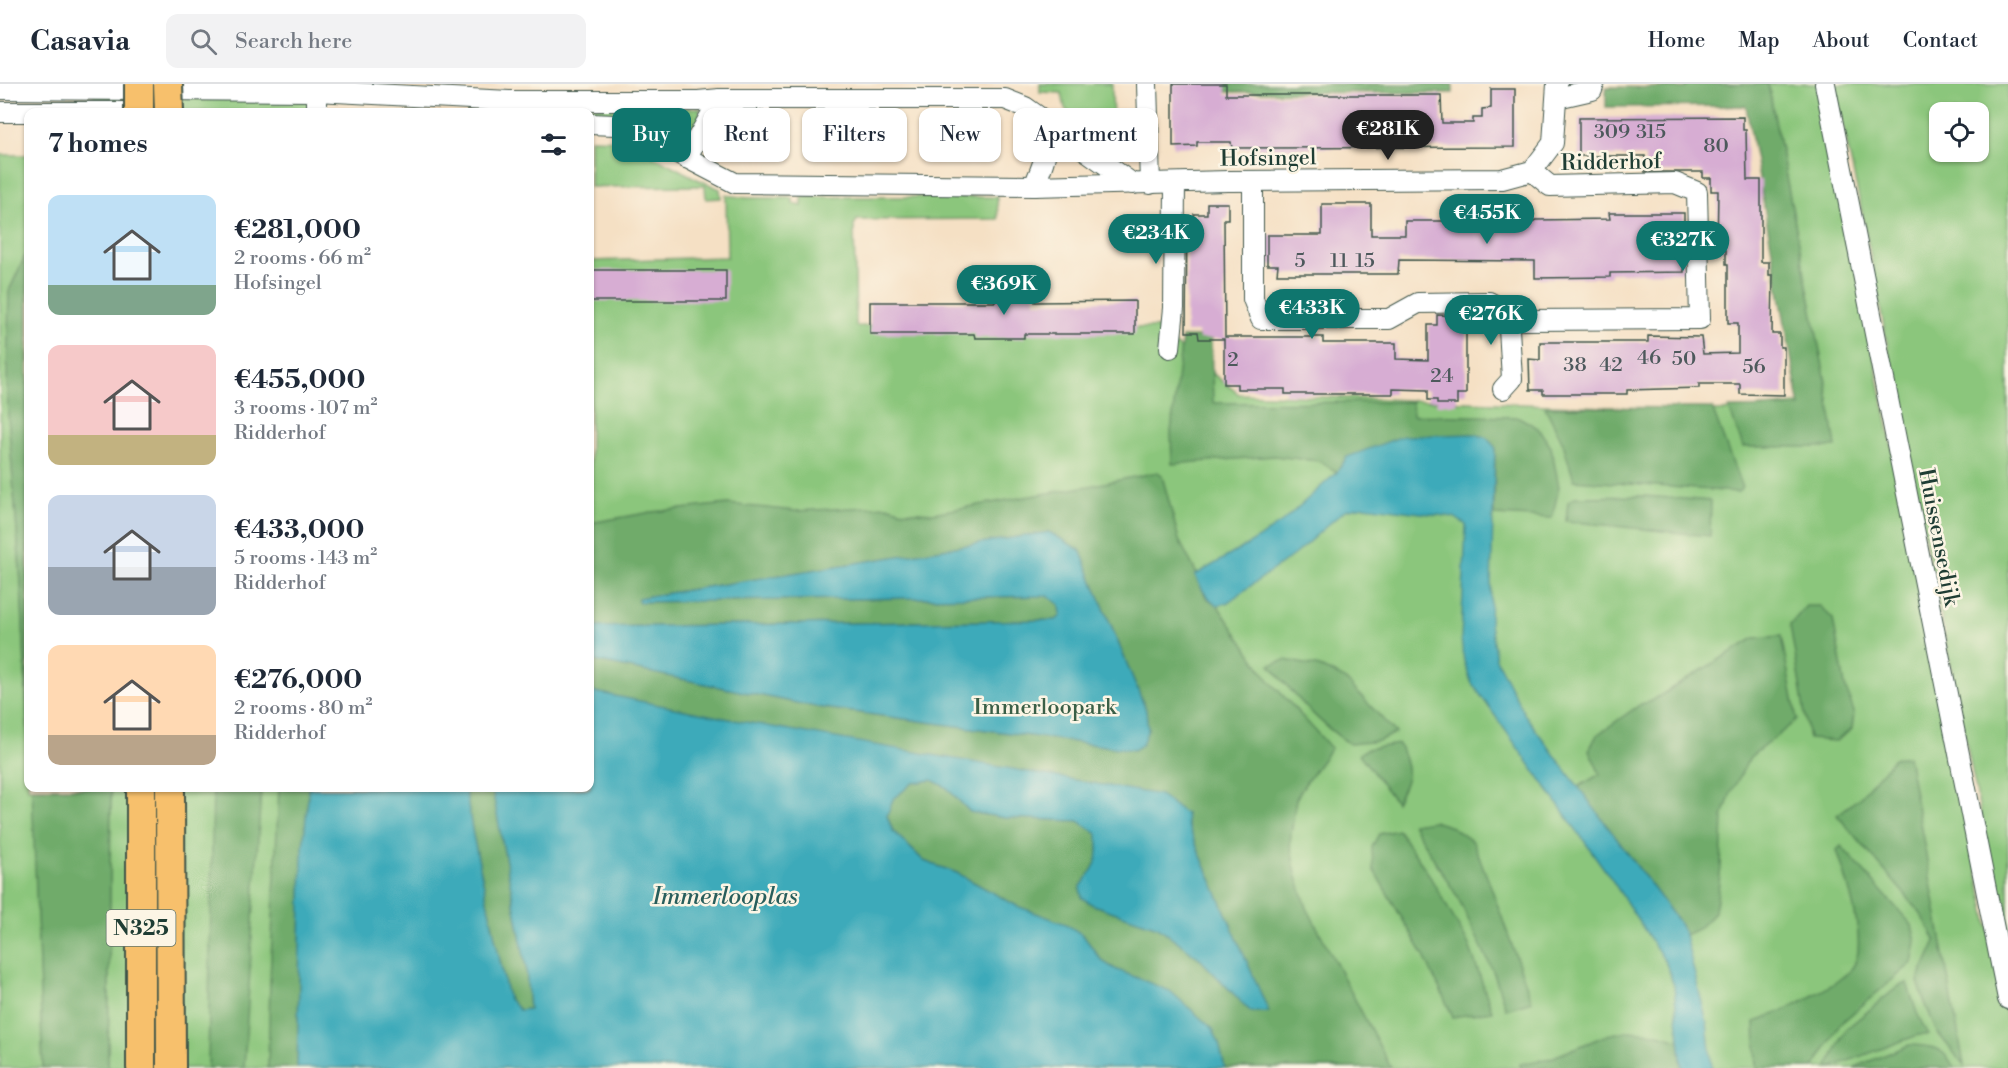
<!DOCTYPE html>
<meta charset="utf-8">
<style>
:root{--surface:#fff;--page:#f2f2f3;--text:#1f2937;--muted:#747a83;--line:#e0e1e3;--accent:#0f766e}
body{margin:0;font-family:"Libre Bodoni",serif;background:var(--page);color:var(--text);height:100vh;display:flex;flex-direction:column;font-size:22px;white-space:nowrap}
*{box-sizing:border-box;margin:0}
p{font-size:20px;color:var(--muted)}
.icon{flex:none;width:33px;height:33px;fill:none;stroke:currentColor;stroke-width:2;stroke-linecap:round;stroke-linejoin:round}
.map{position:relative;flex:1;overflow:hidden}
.drawer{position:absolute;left:24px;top:24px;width:570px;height:684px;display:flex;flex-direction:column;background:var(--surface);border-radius:12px;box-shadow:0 2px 4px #0004}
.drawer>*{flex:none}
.banner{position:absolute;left:612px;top:24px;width:570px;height:54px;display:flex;gap:12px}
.fabs{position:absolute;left:1929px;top:18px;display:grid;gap:12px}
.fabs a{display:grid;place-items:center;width:60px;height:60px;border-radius:12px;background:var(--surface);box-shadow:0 2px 4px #0004;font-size:30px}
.price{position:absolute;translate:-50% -51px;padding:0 14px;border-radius:21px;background:var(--accent);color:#fff;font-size:20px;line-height:39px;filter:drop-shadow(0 2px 3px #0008)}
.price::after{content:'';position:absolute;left:50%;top:36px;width:18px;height:14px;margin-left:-9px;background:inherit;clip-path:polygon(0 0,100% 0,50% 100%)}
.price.on{background:#222;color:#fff}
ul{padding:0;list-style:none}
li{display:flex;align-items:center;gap:18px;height:150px;padding:0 24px}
li span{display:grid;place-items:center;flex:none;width:168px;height:120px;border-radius:12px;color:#555}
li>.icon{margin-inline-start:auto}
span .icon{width:72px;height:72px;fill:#fffc;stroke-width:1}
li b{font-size:26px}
h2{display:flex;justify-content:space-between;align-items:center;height:72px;padding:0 24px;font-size:26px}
.tag{padding:0 21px;border-radius:12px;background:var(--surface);box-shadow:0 2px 4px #0004;font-size:21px;line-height:54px}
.tag.on{background:var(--accent);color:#fff}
header{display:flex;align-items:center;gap:36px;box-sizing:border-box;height:84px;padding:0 30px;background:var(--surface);border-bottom:2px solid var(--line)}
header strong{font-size:28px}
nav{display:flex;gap:33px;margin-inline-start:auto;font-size:21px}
.search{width:420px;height:54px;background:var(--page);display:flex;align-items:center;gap:15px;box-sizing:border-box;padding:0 21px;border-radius:12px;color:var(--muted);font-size:22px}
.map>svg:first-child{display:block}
.green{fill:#8bc67b;stroke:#558258;stroke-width:1.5;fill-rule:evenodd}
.forest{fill:#70ab6b;stroke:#487450;stroke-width:1.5}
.water{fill:#3caaba;stroke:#2e7477;stroke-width:1.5}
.building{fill:#d7add3}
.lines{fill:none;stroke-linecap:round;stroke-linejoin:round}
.minor-casing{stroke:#3f554a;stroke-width:22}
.highway-casing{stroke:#3f554a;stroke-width:32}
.minor{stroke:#fff;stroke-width:20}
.highway{stroke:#f7c06c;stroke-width:28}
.highway-bridge-casing{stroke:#3f554a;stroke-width:32;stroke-linecap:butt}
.highway-bridge{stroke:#f7c06c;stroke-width:28}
.labels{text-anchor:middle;stroke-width:5;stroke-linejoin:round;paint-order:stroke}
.number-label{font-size:20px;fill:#4d595c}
.shield{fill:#fcf5e5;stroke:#617469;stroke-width:1.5}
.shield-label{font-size:21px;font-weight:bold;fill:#1f3d34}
.street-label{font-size:22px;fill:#1f3d34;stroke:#fcf5e5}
.park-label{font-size:22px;fill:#3a5f46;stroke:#fcf5e5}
.water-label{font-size:24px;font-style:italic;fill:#285e5c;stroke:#fcf5e5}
</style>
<header>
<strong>Casavia</strong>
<div class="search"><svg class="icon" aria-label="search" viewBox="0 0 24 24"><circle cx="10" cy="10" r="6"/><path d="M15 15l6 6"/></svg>Search here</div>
<nav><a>Home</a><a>Map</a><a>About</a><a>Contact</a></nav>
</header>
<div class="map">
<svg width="2008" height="984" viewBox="0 0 2008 984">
<rect width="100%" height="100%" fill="#fcf5e5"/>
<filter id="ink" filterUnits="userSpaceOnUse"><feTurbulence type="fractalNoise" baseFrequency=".0167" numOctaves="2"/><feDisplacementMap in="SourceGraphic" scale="12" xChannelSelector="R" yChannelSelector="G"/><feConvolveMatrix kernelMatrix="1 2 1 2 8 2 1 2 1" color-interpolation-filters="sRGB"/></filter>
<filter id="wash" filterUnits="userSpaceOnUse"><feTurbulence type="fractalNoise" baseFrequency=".008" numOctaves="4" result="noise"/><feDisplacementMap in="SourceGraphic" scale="24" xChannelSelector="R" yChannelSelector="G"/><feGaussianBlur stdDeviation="1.35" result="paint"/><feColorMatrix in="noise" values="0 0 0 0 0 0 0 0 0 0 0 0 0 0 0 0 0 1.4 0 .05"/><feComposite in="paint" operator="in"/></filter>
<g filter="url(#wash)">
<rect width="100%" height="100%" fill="#f5e0c4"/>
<g class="green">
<path d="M 92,0 L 314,0 L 314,28 L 97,28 Z"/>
<path d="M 1040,0 L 1112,0 L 1113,47 L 1092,47 L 1090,32 L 1071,30 L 1065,25 L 1062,9 L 1040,8 Z"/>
<path d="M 1768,0 L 1819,0 L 2008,941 L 2008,984 L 108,984 L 111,704 L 590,704 L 590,177 L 727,173 L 726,111 L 748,114 L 793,114 L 793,120 L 802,122 L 802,113 L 997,113 L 998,135 L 857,136 L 854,141 L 856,242 L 1167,244 L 1170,256 L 1239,310 L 1720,327 L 1829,317 Z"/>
<path d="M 1834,0 L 2008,0 L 2008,866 L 1909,374 L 1863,133 ZM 1940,28 L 1978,28 L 1978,68 L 1940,68 Z"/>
<path d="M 552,22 L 700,24 L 699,38 L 681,59 L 642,37 L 612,31 L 590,31 L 590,28 L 551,28 Z"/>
<path d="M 590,55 L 629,56 L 648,69 L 695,94 L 720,105 L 721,114 L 706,115 L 705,102 L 590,103 Z"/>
<path d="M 0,71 L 28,71 L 28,166 L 9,207 L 8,331 L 21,498 L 28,640 L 28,704 L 32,704 L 34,739 L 43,984 L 0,984 Z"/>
</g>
<g class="forest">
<path d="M 1221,0 L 1453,0 L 1453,9 L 1221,8 Z"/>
<path d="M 1687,0 L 1768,0 L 1826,298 L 1836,363 L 1743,363 L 1729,324 L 1800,323 L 1746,22 L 1606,23 L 1606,3 L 1686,4 Z"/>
<path d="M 28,166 L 28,649 L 21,498 L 8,331 L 7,297 L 9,207 Z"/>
<path d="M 1182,253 L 1211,253 L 1213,319 L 1412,318 L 1413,331 L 1519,333 L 1538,344 L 1551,363 L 1559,403 L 1552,434 L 1494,431 L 1495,363 L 1347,373 L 1337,388 L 1319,377 L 1274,372 L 1172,380 L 1171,348 Z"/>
<path d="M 1545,323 L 1712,324 L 1742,404 L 1738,408 L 1574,396 L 1563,359 Z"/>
<path d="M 1158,388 L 1162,392 L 1167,410 L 1179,456 L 1197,490 L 1195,491 L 1206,513 L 1218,522 L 1268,595 L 1331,664 L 1305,700 L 1296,715 L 1290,759 L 1296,790 L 1307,824 L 1391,984 L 1225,984 L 1115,885 L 1102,877 L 1083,851 L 1017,822 L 957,789 L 924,777 L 893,747 L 887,732 L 893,715 L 913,699 L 932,696 L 946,703 L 970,728 L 1005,734 L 1079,737 L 1097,750 C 1101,779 1096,781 1080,804 L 1130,832 L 1158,843 L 1198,873 L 1251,928 L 1268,927 L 1187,740 L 1186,730 L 590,607 L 590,576 L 816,623 L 1134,666 L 1148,646 L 1146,626 L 1080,466 L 1049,448 L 638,514 L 639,518 L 1049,512 L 1060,521 L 1061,532 L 1056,536 L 590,543 L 590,439 L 652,428 L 728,420 L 796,427 L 887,422 L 903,427 L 933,429 L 1089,402 Z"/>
<path d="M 1644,412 L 1711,417 L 1710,452 L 1566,437 L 1568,418 L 1575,413 Z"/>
<path d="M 1806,522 L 1820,522 L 1833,535 L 1845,602 L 1854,628 L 1852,645 L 1836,657 L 1809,655 L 1790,541 Z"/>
<path d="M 1781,552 L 1797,636 L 1750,673 L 1730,711 L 1723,733 L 1721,783 L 1716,822 L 1713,830 L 1698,845 L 1685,851 L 1677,836 L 1578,703 L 1600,690 L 1589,666 L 1597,651 L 1641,620 L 1650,618 L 1754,554 Z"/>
<path d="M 1285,576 L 1320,583 L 1345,595 L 1396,649 L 1378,657 L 1350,660 C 1319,640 1293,610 1270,581 Z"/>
<path d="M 1399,660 C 1411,689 1410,691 1396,718 L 1359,670 L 1367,665 Z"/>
<path d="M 1908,672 L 1964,981 L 1937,948 L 1923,914 L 1918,897 L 1936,857 L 1919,827 L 1837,731 L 1859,714 L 1894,674 Z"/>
<path d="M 32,704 L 111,704 L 108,984 L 43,984 Z"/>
<path d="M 213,704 L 261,704 L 244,984 L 208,984 Z"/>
<path d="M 279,704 L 309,704 L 302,774 L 297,984 L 268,984 L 270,896 Z"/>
<path d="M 465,704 L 492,704 L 526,883 L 529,925 L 519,926 L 508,914 L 473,751 Z"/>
<path d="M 1433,737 L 1452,743 L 1473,758 L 1491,803 L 1532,917 L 1506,925 L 1493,887 L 1457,812 L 1412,740 Z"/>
<path d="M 1398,746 L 1426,786 L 1469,861 L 1492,927 L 1453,933 L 1423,870 L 1373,785 L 1372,763 L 1379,750 Z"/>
<path d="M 1841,762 L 1912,841 L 1916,858 L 1912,879 L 1840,940 L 1814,984 L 1757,984 L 1755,938 C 1774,932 1792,922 1810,913 C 1824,905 1841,897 1852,884 C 1870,862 1845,791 1837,766 Z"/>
<path d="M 1907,899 L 1917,929 L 1928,951 L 1918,951 L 1830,984 L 1828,982 L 1846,945 L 1899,902 Z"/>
<path d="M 1627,947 L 1655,949 L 1679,956 L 1682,984 L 1521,984 L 1520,980 L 1551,974 L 1607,951 Z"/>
<path d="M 1909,961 C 1931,962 1944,962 1954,984 L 1853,984 Z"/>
</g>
<g class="water">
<path d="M 1474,350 L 1487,354 L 1495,363 L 1490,540 L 1496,575 L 1525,631 L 1677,836 L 1685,851 L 1707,939 L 1712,984 L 1682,984 L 1674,902 L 1666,879 L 1612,796 L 1471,598 L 1464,577 L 1461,555 L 1466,441 L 1454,433 L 1364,422 L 1345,426 L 1295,470 L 1228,518 L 1218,522 C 1206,514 1200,504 1195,491 L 1197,490 L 1249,460 L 1282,438 L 1337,388 L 1347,373 L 1403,352 Z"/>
<path d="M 1049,448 L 1080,466 L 1146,626 L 1148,645 L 1142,661 L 1134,666 L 816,623 L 590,576 L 590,543 L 1056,536 L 1061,532 L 1060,521 L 1049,512 L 638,518 L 638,514 Z"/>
<path d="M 590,607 L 734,636 L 1160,711 L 1186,730 L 1187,740 L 1269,928 L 1251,928 L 1198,873 L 1158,843 L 1093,821 L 1082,814 L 1080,804 C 1095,782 1101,778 1097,750 L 1079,737 L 1005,734 L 970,728 L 946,703 L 932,696 L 913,699 L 893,715 L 887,732 L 893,747 L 924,777 L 957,789 L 1017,822 L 1066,840 L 1083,851 L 1102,877 L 1115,885 L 1170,907 L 1213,945 L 1219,959 L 1225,984 L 297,984 L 302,774 L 309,704 L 465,704 L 473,751 L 508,914 L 519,926 L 529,925 L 526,883 L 492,704 L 590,704 Z"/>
</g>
<g id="blocks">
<g class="building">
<path d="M 1173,0 L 1226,0 L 1226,11 L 1441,11 L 1442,39 L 1473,39 L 1473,34 L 1482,34 L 1482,25 L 1491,24 L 1491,5 L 1515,5 L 1515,63 L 1232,64 L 1231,58 L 1197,58 L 1197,62 L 1173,63 Z"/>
<path d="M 1743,33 L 1743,46 L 1746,46 L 1747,96 L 1761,96 L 1761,178 L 1769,178 L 1769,191 L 1773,191 L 1772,250 L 1780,250 L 1780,263 L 1784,263 L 1784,311 L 1740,310 L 1740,300 L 1699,300 L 1699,304 L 1627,306 L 1627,310 L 1543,310 L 1543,306 L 1530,306 L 1529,275 L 1540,276 L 1540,258 L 1648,258 L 1648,252 L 1701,253 L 1703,270 L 1738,269 L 1738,239 L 1728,239 L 1728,180 L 1726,180 L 1726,166 L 1717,167 L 1718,107 L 1711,107 L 1711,94 L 1703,94 L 1703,88 L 1645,88 L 1645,72 L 1579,72 L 1579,34 Z"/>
<path d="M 1207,119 L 1228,119 L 1228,135 L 1224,135 L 1225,253 L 1323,253 L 1323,259 L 1396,259 L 1396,275 L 1428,276 L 1428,241 L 1437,241 L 1437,231 L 1466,232 L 1466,310 L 1457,310 L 1457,320 L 1437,320 L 1437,316 L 1428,316 L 1428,306 L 1393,305 L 1393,310 L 1285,310 L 1285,305 L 1237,305 L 1237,300 L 1224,300 L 1224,255 L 1199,255 L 1198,248 L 1186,248 L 1187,140 L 1194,140 L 1194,130 L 1207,130 Z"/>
<path d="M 1322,120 L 1371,120 L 1371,151 L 1405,151 L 1405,137 L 1535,137 L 1535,136 L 1610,135 L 1609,129 L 1684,129 L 1684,188 L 1610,189 L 1610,193 L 1535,194 L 1535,177 L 1399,176 L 1398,190 L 1277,190 L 1278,181 L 1267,181 L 1267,151 L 1322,151 Z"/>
<rect x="590" y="186" width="136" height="31"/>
<path d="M 995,199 L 1035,199 L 1035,218 L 1135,217 L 1135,250 L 1024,250 L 1024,254 L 975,254 L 974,250 L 870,250 L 870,218 L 995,218 Z"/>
</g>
</g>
</g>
<g filter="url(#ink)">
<use href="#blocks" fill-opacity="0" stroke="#3f554a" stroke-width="1.5"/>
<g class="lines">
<g class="minor-casing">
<g id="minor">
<path d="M 317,0 L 317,28"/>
<path d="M 1147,0 L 1150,100"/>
<path d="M 1825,0 L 2008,915"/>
<path d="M 0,5 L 316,7 L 509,17 L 698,17 L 720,15 L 1005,15 L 1025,23 L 1133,100"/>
<path d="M 1557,14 L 1592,6 L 1594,0"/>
<path d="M 0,28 L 128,28"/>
<path d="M 590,40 L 615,41 L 633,46 L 735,99 L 1034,102 L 1228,97 L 1502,95 L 1532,87 L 1553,59 L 1557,0"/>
<path d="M 686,74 L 720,15"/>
<path d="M 1253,97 L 1253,215 L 1261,235 L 1389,235 L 1418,219 L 1489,218 L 1523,236 L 1700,235 L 1697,108 L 1675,99 L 1550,102 L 1532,87"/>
<path d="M 1034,102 C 1046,73 1050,68 1041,36"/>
<path d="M 1170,264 L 1174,224 L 1175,99"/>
<path d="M 1503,305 L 1512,295 L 1508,228"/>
</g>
</g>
<g class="highway-casing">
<g id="highway">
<path d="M 141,704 L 141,984"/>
<path d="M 170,704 L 171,984"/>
</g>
</g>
<use href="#minor" class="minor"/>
<use href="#highway" class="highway"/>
<g class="highway-bridge-casing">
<g id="highway-bridge">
<path d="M 139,0 L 139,28"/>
<path d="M 168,0 L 169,28"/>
</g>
</g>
<use href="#highway-bridge" class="highway-bridge"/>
</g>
</g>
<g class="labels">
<g class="number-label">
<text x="1612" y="54">309</text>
<text x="1651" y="54">315</text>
<text x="1716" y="68">80</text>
<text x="1300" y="183">5</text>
<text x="1339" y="183">11</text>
<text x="1365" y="183">15</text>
<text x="1649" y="280">46</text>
<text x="1684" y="281">50</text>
<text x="1233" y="282">2</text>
<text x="1575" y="287">38</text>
<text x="1611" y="287">42</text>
<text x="1754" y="289">56</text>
<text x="1442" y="298">24</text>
</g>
<rect class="shield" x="106.5" y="826" width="69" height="36" rx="4.5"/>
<g class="shield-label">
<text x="141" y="851">N325</text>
</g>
<g class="street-label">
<text transform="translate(1268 73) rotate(-1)" y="8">Hofsingel</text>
<text transform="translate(1611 77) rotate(-1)" y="8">Ridderhof</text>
<text transform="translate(1940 453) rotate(79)" y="8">Huissensedijk</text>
</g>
<g class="park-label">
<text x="1045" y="630">Immerloopark</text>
</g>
<g class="water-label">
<text x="725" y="820">Immerlooplas</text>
</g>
</g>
</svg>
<div class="fabs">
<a><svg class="icon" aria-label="locate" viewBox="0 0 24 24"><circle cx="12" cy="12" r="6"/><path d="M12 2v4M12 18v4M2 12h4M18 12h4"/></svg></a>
</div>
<b class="price on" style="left:1388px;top:77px">€281K</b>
<b class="price" style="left:1487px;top:161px">€455K</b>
<b class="price" style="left:1156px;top:181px">€234K</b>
<b class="price" style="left:1683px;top:188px">€327K</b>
<b class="price" style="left:1004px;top:232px">€369K</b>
<b class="price" style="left:1312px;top:256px">€433K</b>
<b class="price" style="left:1491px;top:262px">€276K</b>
<div class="banner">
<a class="tag on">Buy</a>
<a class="tag">Rent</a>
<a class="tag">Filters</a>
<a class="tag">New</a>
<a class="tag">Apartment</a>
</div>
<section class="drawer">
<h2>7 homes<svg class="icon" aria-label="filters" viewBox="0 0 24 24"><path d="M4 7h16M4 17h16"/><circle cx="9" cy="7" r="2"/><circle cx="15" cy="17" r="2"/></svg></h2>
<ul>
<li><span style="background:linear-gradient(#bfe0f5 75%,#7fa58c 0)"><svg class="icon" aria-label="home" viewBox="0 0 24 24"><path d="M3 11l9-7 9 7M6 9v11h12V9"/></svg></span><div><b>€281,000</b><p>2 rooms · 66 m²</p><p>Hofsingel</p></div></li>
<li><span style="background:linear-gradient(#f6c9c9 75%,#c2b280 0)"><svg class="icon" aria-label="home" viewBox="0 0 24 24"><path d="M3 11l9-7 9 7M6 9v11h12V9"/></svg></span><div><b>€455,000</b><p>3 rooms · 107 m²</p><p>Ridderhof</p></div></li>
<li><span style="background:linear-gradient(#c9d6e8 60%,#9aa5b1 0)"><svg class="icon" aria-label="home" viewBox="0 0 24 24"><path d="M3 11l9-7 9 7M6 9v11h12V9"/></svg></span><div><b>€433,000</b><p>5 rooms · 143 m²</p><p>Ridderhof</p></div></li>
<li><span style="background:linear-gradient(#ffd9b3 75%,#b9a48a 0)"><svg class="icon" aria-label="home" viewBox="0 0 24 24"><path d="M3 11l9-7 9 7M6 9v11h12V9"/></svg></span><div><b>€276,000</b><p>2 rooms · 80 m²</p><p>Ridderhof</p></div></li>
</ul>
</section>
</div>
